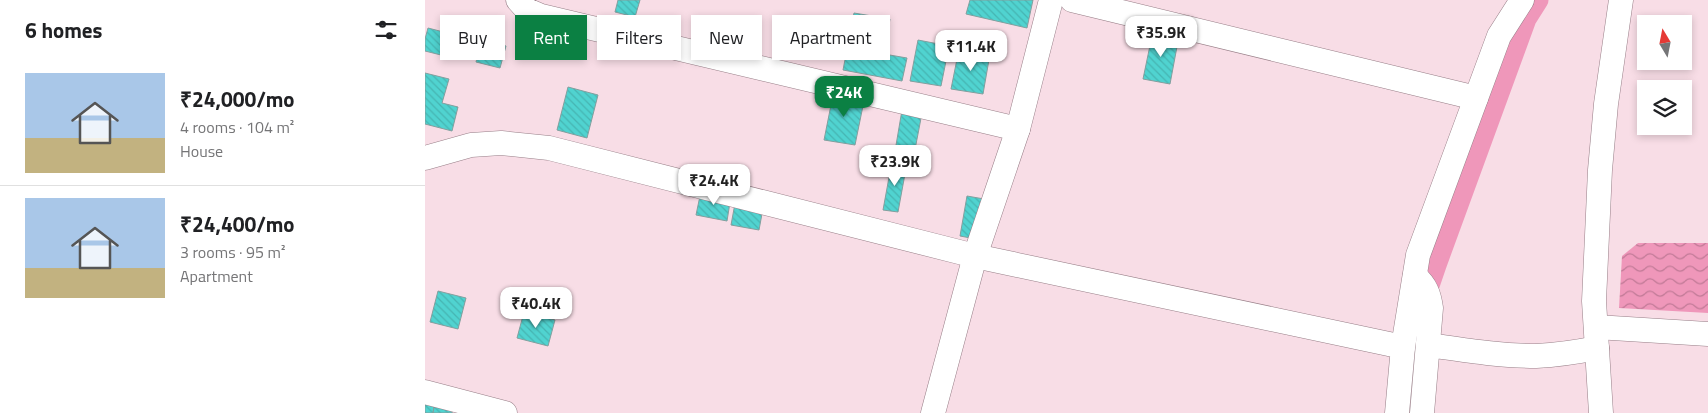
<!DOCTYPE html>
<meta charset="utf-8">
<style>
:root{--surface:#fff;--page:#f6f6f6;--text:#202124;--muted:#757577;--line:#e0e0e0;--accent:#0b8043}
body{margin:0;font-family:"Titillium Web",sans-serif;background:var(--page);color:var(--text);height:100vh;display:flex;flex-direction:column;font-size:19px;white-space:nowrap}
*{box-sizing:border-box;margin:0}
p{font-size:16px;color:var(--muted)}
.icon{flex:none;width:28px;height:28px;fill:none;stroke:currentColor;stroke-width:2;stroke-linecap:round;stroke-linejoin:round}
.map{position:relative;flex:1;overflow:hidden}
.details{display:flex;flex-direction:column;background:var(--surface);width:425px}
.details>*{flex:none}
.guide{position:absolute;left:15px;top:15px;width:475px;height:45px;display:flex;gap:10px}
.needle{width:32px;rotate:350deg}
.fabs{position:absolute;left:1212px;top:15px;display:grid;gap:10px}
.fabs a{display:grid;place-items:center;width:55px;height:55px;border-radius:0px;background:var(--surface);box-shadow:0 2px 8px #0003;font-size:25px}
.price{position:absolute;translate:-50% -42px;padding:0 11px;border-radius:10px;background:#fff;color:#222;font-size:16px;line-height:32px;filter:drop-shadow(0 1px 2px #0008)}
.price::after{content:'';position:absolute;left:50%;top:30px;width:15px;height:11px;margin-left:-8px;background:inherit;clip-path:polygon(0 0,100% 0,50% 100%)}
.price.current{background:var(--accent);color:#fff}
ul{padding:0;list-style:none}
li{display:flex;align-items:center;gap:15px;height:125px;padding:0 25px}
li+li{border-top:1px solid var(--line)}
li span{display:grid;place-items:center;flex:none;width:140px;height:100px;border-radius:0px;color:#555}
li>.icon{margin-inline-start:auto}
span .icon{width:60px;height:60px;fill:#fffc;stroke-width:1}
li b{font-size:21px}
h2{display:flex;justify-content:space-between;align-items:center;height:60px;padding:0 25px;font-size:21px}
.tag{padding:0 18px;border-radius:0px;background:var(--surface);box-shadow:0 2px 8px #0003;font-size:18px;line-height:45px}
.tag.current{background:var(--accent);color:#fff}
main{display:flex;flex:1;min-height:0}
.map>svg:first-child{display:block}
.water{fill:url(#water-waves)}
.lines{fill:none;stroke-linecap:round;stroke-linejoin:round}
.canal{stroke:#ef97ba;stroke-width:21}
.building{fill:url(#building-back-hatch);stroke:#839f9e}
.minor-casing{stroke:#977e87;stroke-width:25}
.minor{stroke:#fff;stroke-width:24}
</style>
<main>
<section class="details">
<h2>6 homes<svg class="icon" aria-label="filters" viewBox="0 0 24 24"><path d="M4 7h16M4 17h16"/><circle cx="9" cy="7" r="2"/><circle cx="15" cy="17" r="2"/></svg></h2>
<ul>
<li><span style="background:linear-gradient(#a9c7e8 65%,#c2b280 0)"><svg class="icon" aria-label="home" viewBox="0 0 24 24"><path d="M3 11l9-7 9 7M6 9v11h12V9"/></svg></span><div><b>₹24,000/mo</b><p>4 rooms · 104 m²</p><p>House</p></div></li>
<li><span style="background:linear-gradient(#a9c7e8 70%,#c2b280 0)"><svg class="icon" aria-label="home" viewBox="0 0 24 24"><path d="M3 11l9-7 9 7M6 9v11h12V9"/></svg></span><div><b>₹24,400/mo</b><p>3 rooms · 95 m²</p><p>Apartment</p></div></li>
</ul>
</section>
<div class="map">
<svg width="1283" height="413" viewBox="0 0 1283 413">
<defs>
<pattern id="water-waves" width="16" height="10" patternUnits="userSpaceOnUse" patternTransform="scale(1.25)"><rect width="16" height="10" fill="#ef97ba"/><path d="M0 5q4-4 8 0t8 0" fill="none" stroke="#c17a97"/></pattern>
<pattern id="building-back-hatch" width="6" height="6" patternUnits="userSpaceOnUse" patternTransform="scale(1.25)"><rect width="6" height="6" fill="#50d3d0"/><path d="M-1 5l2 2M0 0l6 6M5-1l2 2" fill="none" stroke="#46b5b2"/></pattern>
</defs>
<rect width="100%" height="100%" fill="#f8dde6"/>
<path class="water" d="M 1213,243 L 1283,243 L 1283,313 L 1194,308 L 1197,256 Z"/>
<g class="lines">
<path class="canal" d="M 998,303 L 1011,265 L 1101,19 L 1113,0"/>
</g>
<g class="building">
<path d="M 193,0 L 215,0 L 210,17 L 190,12 Z"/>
<path d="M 545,0 L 608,0 L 602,28 L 541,14 Z"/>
<path d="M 429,13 L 465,19 L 459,54 L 482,58 L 477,81 L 418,70 Z"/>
<path d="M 3,28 L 30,35 L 24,57 L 0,51 L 0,39 Z"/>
<path d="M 728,31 L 754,36 L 745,84 L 718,79 Z"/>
<path d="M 57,39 L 81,46 L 75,68 L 51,62 Z"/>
<path d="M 493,40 L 524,46 L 516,86 L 485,81 Z"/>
<path d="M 534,49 L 565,54 L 558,94 L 526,89 Z"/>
<path d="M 0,73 L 24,79 L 17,103 L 33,107 L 27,131 L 0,124 Z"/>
<path d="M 143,87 L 173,95 L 162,138 L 132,130 Z"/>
<path d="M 409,90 L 440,96 L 430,145 L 399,140 Z"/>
<path d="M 477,110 L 497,113 L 488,160 L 469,157 Z"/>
<path d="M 467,161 L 482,163 L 473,212 L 458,210 Z"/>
<path d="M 276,191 L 306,196 L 302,221 L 271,215 Z"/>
<path d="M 542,196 L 559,199 L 551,239 L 535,236 Z"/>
<path d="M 311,198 L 339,203 L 334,230 L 306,225 Z"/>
<path d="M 13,291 L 41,298 L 33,329 L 5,322 Z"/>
<path d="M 99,312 L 130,320 L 123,346 L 92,338 Z"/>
<path d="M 0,399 L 10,402 L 8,413 L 0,413 Z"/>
<path d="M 10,402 L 29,406 L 27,413 L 8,413 Z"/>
</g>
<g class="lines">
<g class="minor-casing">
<g id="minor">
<path d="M 93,0 L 102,10 L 116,16 L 593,129"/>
<path d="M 647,0 L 1051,98"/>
<path d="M 0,158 L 46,145 L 76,143 L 124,148 L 550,256 L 978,347"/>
<path d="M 990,276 C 1001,286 1004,294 1006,308 L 997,413"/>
<path d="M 1171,327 L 1283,334"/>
<path d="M 1003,345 C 1039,350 1075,356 1111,356 C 1131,355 1152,352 1172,348"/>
<path d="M 0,392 L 80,413"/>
<path d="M 508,413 L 550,256 L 593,129 L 626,0"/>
<path d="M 972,413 L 978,347 L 993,255 L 1074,36 L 1097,0"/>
<path d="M 1176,413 L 1169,301 L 1175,170 L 1181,104 L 1196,0"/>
</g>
</g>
<use href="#minor" class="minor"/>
</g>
</svg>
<div class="fabs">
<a><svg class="needle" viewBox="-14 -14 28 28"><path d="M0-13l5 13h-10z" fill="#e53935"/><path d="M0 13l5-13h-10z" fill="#757577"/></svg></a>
<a><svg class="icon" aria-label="layers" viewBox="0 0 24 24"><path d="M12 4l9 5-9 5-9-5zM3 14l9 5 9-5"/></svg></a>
</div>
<b class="price" style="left:736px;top:58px">₹35.9K</b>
<b class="price" style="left:546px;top:72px">₹11.4K</b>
<b class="price current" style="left:419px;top:118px">₹24K</b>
<b class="price" style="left:470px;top:187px">₹23.9K</b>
<b class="price" style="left:289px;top:206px">₹24.4K</b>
<b class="price" style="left:111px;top:329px">₹40.4K</b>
<div class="guide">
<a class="tag">Buy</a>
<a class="tag current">Rent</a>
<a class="tag">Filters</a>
<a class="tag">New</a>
<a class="tag">Apartment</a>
</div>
</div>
</main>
